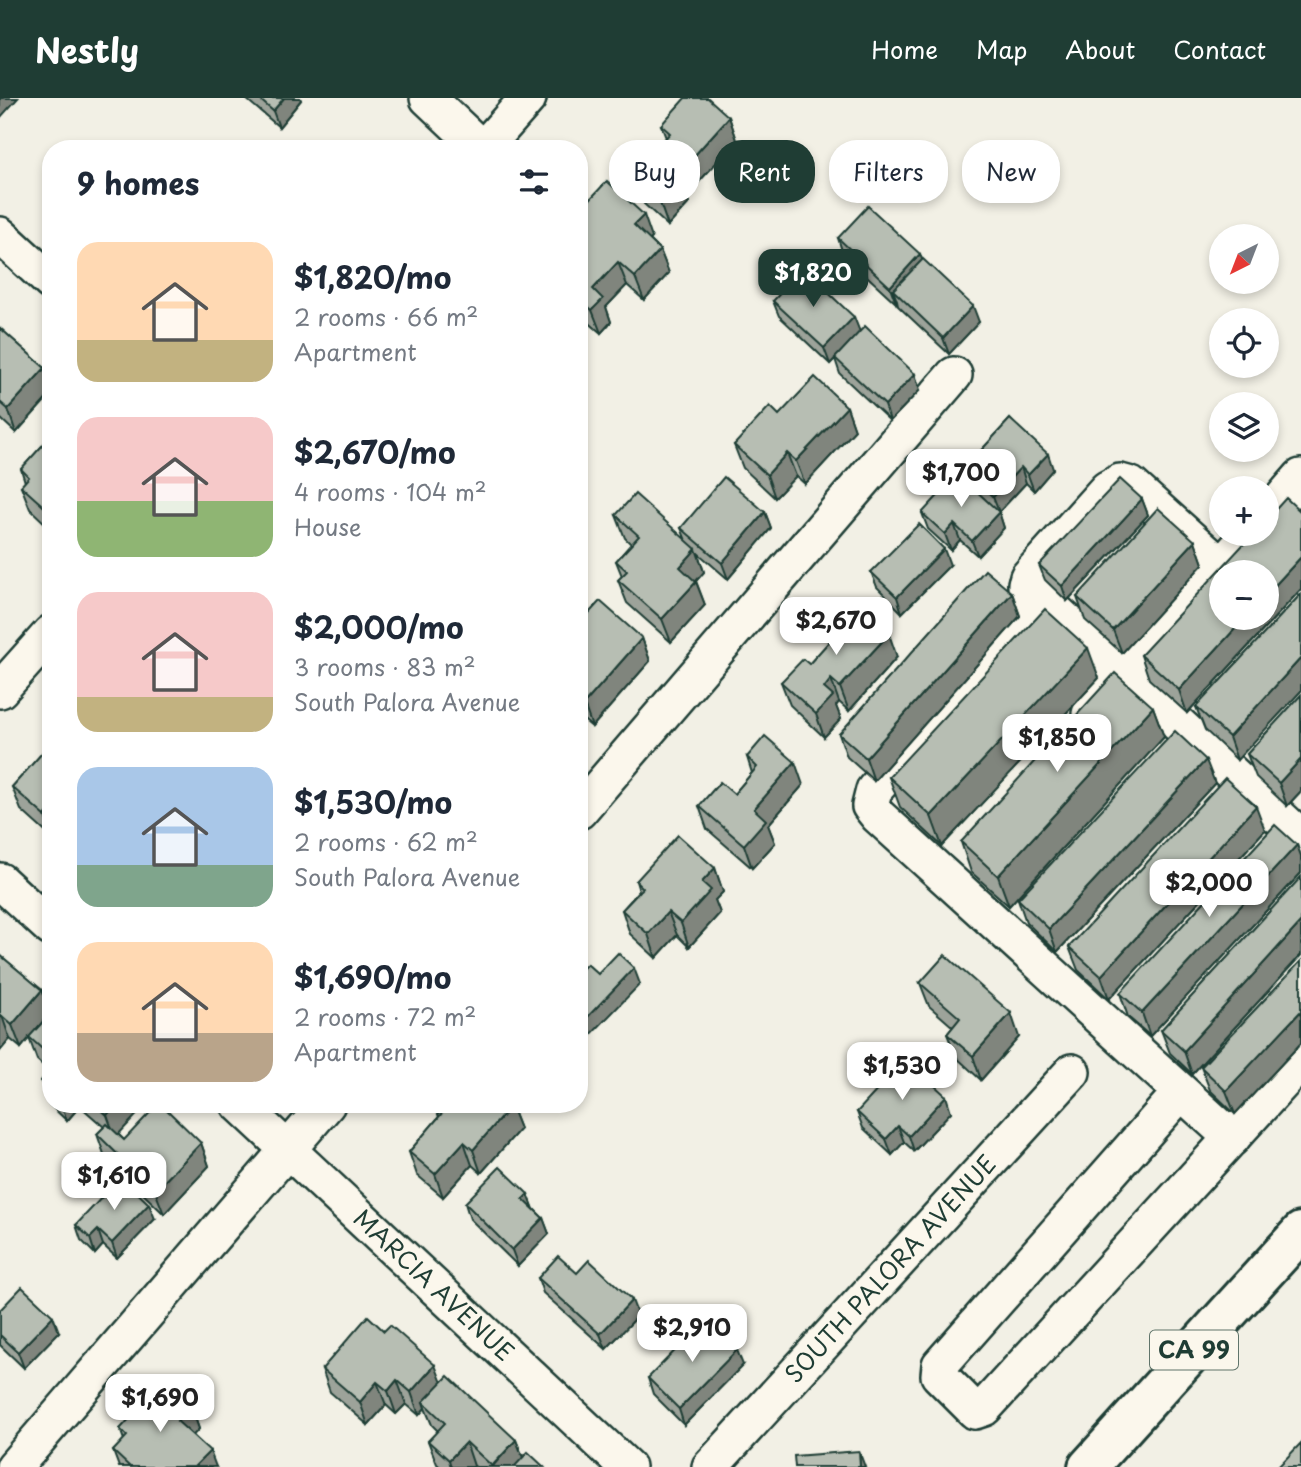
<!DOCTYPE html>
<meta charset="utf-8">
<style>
:root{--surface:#fff;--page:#f2f2f3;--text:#1f2937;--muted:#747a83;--accent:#1f3d34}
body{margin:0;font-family:"Playpen Sans",sans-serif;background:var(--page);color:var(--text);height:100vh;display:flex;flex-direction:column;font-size:26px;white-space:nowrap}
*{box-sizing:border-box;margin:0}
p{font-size:23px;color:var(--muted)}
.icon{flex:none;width:38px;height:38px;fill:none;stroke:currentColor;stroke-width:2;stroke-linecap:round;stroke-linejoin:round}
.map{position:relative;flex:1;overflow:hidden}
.panel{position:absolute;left:42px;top:42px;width:546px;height:973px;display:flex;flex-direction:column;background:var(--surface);border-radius:28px;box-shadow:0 4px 10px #0003}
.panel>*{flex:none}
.top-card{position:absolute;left:609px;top:42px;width:586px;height:63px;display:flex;gap:14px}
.needle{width:46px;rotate:222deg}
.fabs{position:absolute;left:1209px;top:126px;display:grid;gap:14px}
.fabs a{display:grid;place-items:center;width:70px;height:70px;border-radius:50%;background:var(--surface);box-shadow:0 4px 10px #0003;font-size:35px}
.price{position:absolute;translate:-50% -60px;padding:0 16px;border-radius:14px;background:#fff;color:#222;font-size:23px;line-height:46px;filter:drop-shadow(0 2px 4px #0008)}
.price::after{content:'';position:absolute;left:50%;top:42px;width:21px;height:16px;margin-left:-10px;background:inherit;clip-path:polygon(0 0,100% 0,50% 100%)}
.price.on{background:var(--accent);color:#fff}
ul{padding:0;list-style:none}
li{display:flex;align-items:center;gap:21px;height:175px;padding:0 35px}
li span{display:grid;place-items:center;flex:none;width:196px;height:140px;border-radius:21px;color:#555}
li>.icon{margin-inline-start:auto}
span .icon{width:84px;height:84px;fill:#fffc;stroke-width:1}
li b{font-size:30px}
h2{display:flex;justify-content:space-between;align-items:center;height:84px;padding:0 35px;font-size:30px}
.chip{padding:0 24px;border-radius:28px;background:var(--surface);box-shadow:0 4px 10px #0003;font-size:24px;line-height:63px}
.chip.on{background:var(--accent);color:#fff}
header{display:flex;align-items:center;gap:42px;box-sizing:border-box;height:98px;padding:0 35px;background:var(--accent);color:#fff}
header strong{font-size:33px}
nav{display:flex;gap:38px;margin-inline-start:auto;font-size:24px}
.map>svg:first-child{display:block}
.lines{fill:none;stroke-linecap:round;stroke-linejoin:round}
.minor-casing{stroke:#1f3d34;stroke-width:40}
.highway-casing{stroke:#1f3d34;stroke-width:44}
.minor{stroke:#fbf7ec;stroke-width:35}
.highway{stroke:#fbf7ec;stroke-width:38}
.wall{fill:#9da39a;stroke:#1f3d34;stroke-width:2}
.shaded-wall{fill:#80857d;stroke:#1f3d34;stroke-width:2}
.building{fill:#b7beb3;stroke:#1f3d34;stroke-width:2}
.labels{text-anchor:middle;stroke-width:7;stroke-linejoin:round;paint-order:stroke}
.shield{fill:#fbf7ec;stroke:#61756b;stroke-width:2}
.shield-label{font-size:23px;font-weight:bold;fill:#1f3d34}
.street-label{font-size:24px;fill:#1f3d34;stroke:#fbf7ec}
</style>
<header>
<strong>Nestly</strong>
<nav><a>Home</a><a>Map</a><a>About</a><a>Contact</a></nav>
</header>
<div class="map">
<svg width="1301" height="1369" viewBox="0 0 1301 1369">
<rect width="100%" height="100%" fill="#f2f0e5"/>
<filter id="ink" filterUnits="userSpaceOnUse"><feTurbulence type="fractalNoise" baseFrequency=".0143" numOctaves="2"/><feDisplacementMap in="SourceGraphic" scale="14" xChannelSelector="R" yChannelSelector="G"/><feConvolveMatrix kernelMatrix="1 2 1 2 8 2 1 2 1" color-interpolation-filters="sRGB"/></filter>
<g filter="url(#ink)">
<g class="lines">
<g class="minor-casing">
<g id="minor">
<path d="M 428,0 L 482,51"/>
<path d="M 483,51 L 528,0"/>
<path d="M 0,137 L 51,184"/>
<path d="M 1267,418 L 1301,379"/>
<path d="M 1221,468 L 1131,387 L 1120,384 L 1107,391 L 1028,479 C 1023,496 1029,506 1026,523 L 874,692 L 870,708 L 878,718 L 1232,1040"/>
<path d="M 1026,486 L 1301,739"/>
<path d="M 0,592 L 51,535"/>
<path d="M 1090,616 L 1250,436"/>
<path d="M 579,713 L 954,277"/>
<path d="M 0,783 L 51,830"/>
<path d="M 1181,994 L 940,1267 L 939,1277 L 975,1313 L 984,1310 L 1301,964"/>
<path id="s1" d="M 239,1006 L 627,1369"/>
<path d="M 14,1369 L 327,1006"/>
<path id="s2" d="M 710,1369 L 1072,974"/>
</g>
</g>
<g class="highway-casing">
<path id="highway" d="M 1088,1369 L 1301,1134"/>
</g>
<use href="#minor" class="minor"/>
<use href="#highway" class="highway"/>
</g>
<g class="wall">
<path d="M 245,0 L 300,0 L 301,2 L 279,29 Z"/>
<path d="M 729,19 L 737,42 L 686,98 L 689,105 L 668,128 L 644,106 L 626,57 L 652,56 L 666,40 L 661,27 Z"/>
<path d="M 579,113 L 652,140 L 650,142 L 660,152 L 669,175 L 644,202 L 627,187 L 606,209 L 611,224 L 601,235 L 579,216 Z"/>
<path d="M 838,140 L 920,156 L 922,162 L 979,224 L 949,256 L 898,208 L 897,203 L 896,205 L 843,156 Z"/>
<path d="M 773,203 L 854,219 L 859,234 L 920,292 L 890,323 L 840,276 L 835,261 L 830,266 L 779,218 Z"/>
<path d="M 0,230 L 45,270 L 51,287 L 51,296 L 16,335 L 0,320 Z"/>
<path d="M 847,309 L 855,332 L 805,386 L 796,378 L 775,400 L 743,370 L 734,347 L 779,317 Z"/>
<path d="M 1010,321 L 1053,371 L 1034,393 L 1026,385 L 999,414 L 1004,430 L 978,458 L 960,442 L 951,452 L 928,431 L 922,415 L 969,387 L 964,371 Z"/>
<path d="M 51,338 L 51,431 L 30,411 L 21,388 L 25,384 L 21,371 Z"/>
<path d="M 1142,401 L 1148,417 L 1067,503 L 1045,482 L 1039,467 Z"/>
<path d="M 765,414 L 771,430 L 728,481 L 698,455 L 704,474 L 696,483 L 705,507 L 671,544 L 627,505 L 618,482 L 622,478 L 616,463 L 631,446 L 625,440 L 616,417 L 685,440 L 681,430 Z"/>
<path d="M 1301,414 L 1301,491 L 1187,615 L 1149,581 L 1141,557 Z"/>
<path d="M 1195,443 L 1203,466 L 1122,555 L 1085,522 L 1077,499 Z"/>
<path d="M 950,467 L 902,515 L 877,489 L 871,474 Z"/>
<path d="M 1012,495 L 1020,518 L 874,683 L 847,659 L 839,636 Z"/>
<path d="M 1301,496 L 1237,662 L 1205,632 L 1196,609 Z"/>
<path d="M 579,526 L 642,540 L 650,563 L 592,629 L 579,618 Z"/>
<path d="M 829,529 L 897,559 L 849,613 L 839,604 L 836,608 L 841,621 L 824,639 L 790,607 L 781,584 L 809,566 L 833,540 Z"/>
<path d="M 1099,580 L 942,748 L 900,709 L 889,679 Z"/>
<path d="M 1301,597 L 1301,693 L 1287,708 L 1256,679 L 1247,656 Z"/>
<path d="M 1153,609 L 1164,639 L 1009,808 L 971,774 L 961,744 Z"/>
<path d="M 51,645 L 51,739 L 21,712 L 12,689 Z"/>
<path d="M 747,659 L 803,687 L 768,727 L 775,745 L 752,770 L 707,731 L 699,708 L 734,696 L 752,675 Z"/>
<path d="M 1215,685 L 1057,854 L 1026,824 L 1018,801 Z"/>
<path d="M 1265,732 L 1109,901 L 1078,872 L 1069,849 Z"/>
<path d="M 1297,747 L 1301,758 L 1301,775 L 1150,938 L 1128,919 L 1120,895 Z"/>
<path d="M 715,770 L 723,794 L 715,802 L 720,815 L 689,849 L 677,837 L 656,860 L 630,836 L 622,812 L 639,793 L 636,783 Z"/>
<path d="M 1301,779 L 1301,857 L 1192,976 L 1170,955 L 1161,932 Z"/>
<path d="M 0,857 L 42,892 L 50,915 L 41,926 L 51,915 L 51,1006 L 145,1006 L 118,1036 L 124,1042 L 201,1045 L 209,1068 L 164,1116 L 105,1059 L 97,1036 L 104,1029 L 80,1008 L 67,1023 L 49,1006 L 41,983 L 49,973 L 37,962 L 29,940 L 21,950 L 10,941 L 0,953 Z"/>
<path d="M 1301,863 L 1301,945 L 1235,1016 L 1210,992 L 1201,969 Z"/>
<path d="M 920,885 L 1019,939 L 981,982 L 956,959 L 947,936 L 953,929 L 929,908 Z"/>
<path d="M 434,1006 L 511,1008 L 520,1031 L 481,1075 L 472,1067 L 443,1099 L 417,1077 L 409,1054 L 439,1019 Z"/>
<path d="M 857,1014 L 951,1014 L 914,1053 L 904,1044 L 892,1057 L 863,1030 Z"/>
<path d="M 528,1096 L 534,1111 L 543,1120 L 549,1136 L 518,1168 L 470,1121 L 465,1105 Z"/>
<path d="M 155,1121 L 117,1160 L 103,1147 L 95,1156 L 81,1142 L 76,1127 Z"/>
<path d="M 577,1175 L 638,1218 L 606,1251 L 543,1195 L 538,1180 Z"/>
<path d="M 0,1212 L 59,1234 L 24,1270 L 0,1247 Z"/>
<path d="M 743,1267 L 684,1327 L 653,1296 L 648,1280 Z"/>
<path d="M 322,1271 L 442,1284 L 516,1342 L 523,1359 L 544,1369 L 476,1369 L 474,1368 L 473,1369 L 440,1369 L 437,1366 L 428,1343 L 438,1333 L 432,1327 L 425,1310 L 419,1317 L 406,1306 L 396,1316 L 386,1307 L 368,1327 L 330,1294 Z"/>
<path d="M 191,1308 L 199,1331 L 193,1337 L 216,1369 L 119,1369 L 113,1353 L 124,1342 L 120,1331 Z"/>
</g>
<g class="shaded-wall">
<path d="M 0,0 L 18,0 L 0,20 Z"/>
<path d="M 284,0 L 300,0 L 301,2 L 279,29 L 273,13 Z"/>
<path d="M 729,19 L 737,42 L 686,98 L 689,105 L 668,128 L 660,105 L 676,78 Z"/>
<path d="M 644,117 L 652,140 L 642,150 L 634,127 Z"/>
<path d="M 660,152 L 669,175 L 644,202 L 635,179 Z"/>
<path d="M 920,156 L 926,172 L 893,192 L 897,203 L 896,205 L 890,189 Z"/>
<path d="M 618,164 L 627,187 L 606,209 L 611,224 L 601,235 L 592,212 L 593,191 Z"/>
<path d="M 973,208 L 979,224 L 949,256 L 943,240 Z"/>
<path d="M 854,219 L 860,234 L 830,266 L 824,250 Z"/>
<path d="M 45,270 L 51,287 L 51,296 L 16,335 L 8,311 Z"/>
<path d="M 915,276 L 920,292 L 890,323 L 885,307 Z"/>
<path d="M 847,309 L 855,332 L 805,386 L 796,363 Z"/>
<path d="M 787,355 L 796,378 L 775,400 L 767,377 Z"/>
<path d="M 1048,356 L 1053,371 L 1034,393 L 1028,377 Z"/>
<path d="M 1021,369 L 1026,385 L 999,414 L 993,399 Z"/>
<path d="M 1142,401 L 1148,417 L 1067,503 L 1062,488 Z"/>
<path d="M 765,414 L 771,430 L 728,481 L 722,465 Z"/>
<path d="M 999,414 L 1004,430 L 978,458 L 972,443 Z"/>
<path d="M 954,426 L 960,442 L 951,452 L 945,436 Z"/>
<path d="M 1195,443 L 1203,466 L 1122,555 L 1113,532 Z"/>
<path d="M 696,451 L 704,474 L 688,492 L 680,469 Z"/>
<path d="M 944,451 L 950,467 L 902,515 L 897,499 Z"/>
<path d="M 1301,459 L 1301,491 L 1187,615 L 1179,592 L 1245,520 L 1267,520 L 1267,496 Z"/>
<path d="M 696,484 L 705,507 L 671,544 L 662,521 Z"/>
<path d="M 1012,495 L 1020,518 L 874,683 L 866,660 Z"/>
<path d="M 889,536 L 897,559 L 849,613 L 840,589 Z"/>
<path d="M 642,540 L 650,563 L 592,629 L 584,606 Z"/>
<path d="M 1088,550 L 1099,580 L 942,748 L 931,718 Z"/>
<path d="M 1301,560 L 1301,593 L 1237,662 L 1229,639 Z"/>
<path d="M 831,581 L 839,604 L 836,608 L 841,621 L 824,639 L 816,616 L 824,590 Z"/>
<path d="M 1153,609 L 1164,639 L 1009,808 L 998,778 Z"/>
<path d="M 1301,661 L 1301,693 L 1287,708 L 1279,685 Z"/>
<path d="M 1206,662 L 1215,685 L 1057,854 L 1049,831 Z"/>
<path d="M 795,664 L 803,687 L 768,727 L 775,745 L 752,770 L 744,747 L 754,711 Z"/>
<path d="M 1256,708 L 1265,732 L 1109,901 L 1101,878 Z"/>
<path d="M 51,710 L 51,735 L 45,718 Z"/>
<path d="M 1297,747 L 1301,758 L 1301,775 L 1150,938 L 1142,915 Z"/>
<path d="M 715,770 L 723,794 L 715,802 L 720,815 L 689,849 L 681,825 L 702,784 Z"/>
<path d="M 668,814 L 677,837 L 656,860 L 648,836 Z"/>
<path d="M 1301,824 L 1301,857 L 1192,976 L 1184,953 Z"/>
<path d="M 634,870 L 640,886 L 583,945 L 579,935 L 579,928 Z"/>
<path d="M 42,892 L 50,915 L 21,950 L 12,927 Z"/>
<path d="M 1301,913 L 1301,945 L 1235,1016 L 1226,993 Z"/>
<path d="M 1011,915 L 1019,939 L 981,982 L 973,958 Z"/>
<path d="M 2,918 L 10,941 L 0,953 L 0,920 Z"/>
<path d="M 946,998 L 951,1014 L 914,1053 L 909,1038 Z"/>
<path d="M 61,1006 L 80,1006 L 80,1008 L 67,1023 Z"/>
<path d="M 116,1006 L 146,1007 L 115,1040 L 107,1017 Z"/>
<path d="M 511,1008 L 520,1031 L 481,1075 L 473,1052 Z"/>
<path d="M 898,1028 L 904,1044 L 892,1057 L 886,1041 Z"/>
<path d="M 464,1044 L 472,1067 L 443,1099 L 435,1076 Z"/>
<path d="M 201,1045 L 209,1068 L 164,1116 L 155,1093 Z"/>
<path d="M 528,1096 L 534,1112 L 523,1101 Z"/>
<path d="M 149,1106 L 155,1121 L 117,1160 L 112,1145 Z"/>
<path d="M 543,1120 L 549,1136 L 518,1168 L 512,1152 Z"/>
<path d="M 98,1132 L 103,1147 L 95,1156 L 90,1140 Z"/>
<path d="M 632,1202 L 638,1218 L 606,1251 L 600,1236 Z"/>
<path d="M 53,1218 L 59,1234 L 24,1270 L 18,1254 Z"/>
<path d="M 737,1252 L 743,1267 L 684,1327 L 679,1311 Z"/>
<path d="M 435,1267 L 444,1290 L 423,1304 L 425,1310 L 419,1317 L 411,1294 Z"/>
<path d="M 397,1282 L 406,1306 L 396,1316 L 388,1293 Z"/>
<path d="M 377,1284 L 386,1307 L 368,1327 L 360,1304 Z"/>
<path d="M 191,1308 L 199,1331 L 185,1346 L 177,1323 Z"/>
<path d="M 516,1342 L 525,1365 L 521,1369 L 492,1369 Z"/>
<path d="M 466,1344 L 474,1368 L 473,1369 L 451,1369 L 449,1362 Z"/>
<path d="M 210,1353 L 216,1369 L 194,1369 Z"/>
<path d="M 859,1353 L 865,1369 L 860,1369 Z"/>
</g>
<g class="building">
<path d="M 258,0 L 284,0 L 273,13 Z"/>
<path d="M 685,0 L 708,0 L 729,19 L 676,78 L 680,82 L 660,105 L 636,83 L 644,74 L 626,57 L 638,44 L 652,56 L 670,35 L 661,27 Z"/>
<path d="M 607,83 L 644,117 L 634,127 L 660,152 L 635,179 L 618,164 L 593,191 L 603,201 L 592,212 L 579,200 L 579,113 Z"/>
<path d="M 868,108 L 920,156 L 890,189 L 838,140 Z"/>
<path d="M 923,161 L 973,208 L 943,240 L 893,192 Z"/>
<path d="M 803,171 L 854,219 L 824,250 L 773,203 Z"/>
<path d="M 865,228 L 915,276 L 885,307 L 835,260 Z"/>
<path d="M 0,230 L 45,270 L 8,311 L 0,304 Z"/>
<path d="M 815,279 L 847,309 L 796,363 L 787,355 L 767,377 L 734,347 L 770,308 L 779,317 Z"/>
<path d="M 1010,321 L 1048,356 L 1028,377 L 1021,369 L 993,399 L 964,371 Z"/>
<path d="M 51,338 L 51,415 L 21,388 L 29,379 L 21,371 Z"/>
<path d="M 958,376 L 999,414 L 972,443 L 954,426 L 945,436 L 922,415 Z"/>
<path d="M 724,379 L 765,414 L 722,465 L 681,430 Z"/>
<path d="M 1120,381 L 1142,401 L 1062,488 L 1039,467 Z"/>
<path d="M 635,396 L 696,451 L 680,469 L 696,484 L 662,521 L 618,482 L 627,473 L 616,463 L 639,438 L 616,417 Z"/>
<path d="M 1286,400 L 1301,414 L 1301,459 L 1267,496 L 1267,474 L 1222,474 L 1222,520 L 1245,520 L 1179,592 L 1141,557 L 1253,436 L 1267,436 L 1267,421 Z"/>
<path d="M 1158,410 L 1195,443 L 1113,532 L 1077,499 Z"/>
<path d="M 919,426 L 944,451 L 897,499 L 871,474 Z"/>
<path d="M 985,472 L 1012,495 L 866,660 L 839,636 Z"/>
<path d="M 1301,496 L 1301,560 L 1229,639 L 1196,609 Z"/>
<path d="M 600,503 L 642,540 L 584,606 L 579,602 L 579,526 Z"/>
<path d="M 853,503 L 889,536 L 840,589 L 831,581 L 824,590 L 833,598 L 816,616 L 781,584 L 803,561 L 809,566 L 836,536 L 829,529 Z"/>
<path d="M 1045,511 L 1088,550 L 931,718 L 889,679 Z"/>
<path d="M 1115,575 L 1153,609 L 998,778 L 961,744 Z"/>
<path d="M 1301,597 L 1301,661 L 1279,685 L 1247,656 Z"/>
<path d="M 1175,633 L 1206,662 L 1049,831 L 1018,801 Z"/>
<path d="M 765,638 L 795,664 L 754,711 L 766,722 L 744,747 L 699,708 L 720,684 L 734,696 L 757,669 L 747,659 Z"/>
<path d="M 51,645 L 51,710 L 45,718 L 12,689 Z"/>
<path d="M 1225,680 L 1256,708 L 1101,878 L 1069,849 Z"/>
<path d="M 1275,727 L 1297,747 L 1142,915 L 1120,895 Z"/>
<path d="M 678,737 L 715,770 L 702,784 L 711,792 L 681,825 L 668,814 L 648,836 L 622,812 L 643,790 L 636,783 Z"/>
<path d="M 1301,779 L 1301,824 L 1184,953 L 1161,932 Z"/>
<path d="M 618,855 L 634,870 L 579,928 L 579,874 L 587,866 L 598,876 Z"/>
<path d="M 0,857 L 42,892 L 12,927 L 2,918 L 0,920 Z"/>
<path d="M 945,857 L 1011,915 L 973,958 L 947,936 L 960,920 L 920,885 Z"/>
<path d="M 1301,863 L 1301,913 L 1226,993 L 1201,969 Z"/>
<path d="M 51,915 L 51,959 L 29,939 Z"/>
<path d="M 906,961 L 946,998 L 909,1038 L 898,1028 L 886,1041 L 857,1014 Z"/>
<path d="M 51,972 L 51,992 L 41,983 Z"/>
<path d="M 95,1006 L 116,1006 L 107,1017 Z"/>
<path d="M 158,1006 L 161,1006 L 201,1045 L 155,1093 L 97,1036 L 107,1026 L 124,1042 Z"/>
<path d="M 434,1006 L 509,1006 L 511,1008 L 473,1052 L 464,1044 L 435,1076 L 409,1054 L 443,1014 Z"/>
<path d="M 500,1069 L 528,1096 L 523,1101 L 543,1120 L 512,1152 L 465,1105 Z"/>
<path d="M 121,1079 L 149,1106 L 112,1145 L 98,1132 L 90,1140 L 76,1127 Z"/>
<path d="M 558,1158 L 577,1175 L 589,1162 L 632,1202 L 600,1236 L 538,1180 Z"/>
<path d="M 22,1189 L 53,1218 L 18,1254 L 0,1237 L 0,1212 Z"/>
<path d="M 368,1218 L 384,1233 L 390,1227 L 435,1267 L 411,1294 L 397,1282 L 388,1293 L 377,1284 L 360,1304 L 322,1271 Z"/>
<path d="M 706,1221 L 737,1252 L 679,1311 L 648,1280 Z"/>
<path d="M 448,1278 L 516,1342 L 492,1368 L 466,1344 L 449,1362 L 428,1343 L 445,1325 L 423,1304 Z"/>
<path d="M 164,1283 L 191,1308 L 177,1323 L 210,1353 L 194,1369 L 130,1369 L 113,1353 L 127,1338 L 120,1331 Z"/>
<path d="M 1301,1345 L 1301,1369 L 1278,1369 Z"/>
<path d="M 859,1353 L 860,1369 L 795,1369 L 794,1358 Z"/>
<path d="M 528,1354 L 544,1369 L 514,1369 Z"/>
</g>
</g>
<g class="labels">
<rect class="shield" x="1150" y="1232.5" width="88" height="39" rx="5"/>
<g class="shield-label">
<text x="1194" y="1260">CA 99</text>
</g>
<g class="street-label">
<text dy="8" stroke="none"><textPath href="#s2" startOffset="268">SOUTH PALORA AVENUE</textPath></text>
<text dy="8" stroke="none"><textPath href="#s1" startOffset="266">MARCIA AVENUE</textPath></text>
</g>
</g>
</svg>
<div class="fabs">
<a><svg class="needle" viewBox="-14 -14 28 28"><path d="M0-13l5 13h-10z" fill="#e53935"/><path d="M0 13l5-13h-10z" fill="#747a83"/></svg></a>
<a><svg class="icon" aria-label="locate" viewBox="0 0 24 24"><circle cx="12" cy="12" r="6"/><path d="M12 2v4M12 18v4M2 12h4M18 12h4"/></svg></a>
<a><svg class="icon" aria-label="layers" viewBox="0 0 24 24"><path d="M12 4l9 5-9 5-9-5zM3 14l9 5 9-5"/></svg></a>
<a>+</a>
<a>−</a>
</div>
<b class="price on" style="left:813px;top:211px">$1,820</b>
<b class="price" style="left:961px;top:411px">$1,700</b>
<b class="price" style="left:836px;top:559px">$2,670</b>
<b class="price" style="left:1057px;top:676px">$1,850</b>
<b class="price" style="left:1209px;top:821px">$2,000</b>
<b class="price" style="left:902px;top:1004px">$1,530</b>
<b class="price" style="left:114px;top:1114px">$1,610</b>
<b class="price" style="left:692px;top:1266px">$2,910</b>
<b class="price" style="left:160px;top:1336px">$1,690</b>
<div class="top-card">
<a class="chip">Buy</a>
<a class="chip on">Rent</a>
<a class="chip">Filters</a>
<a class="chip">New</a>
</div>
<section class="panel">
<h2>9 homes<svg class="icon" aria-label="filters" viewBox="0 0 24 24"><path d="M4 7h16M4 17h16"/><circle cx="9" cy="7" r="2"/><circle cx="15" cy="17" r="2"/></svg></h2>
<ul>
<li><span style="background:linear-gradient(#ffd9b3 70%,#c2b280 0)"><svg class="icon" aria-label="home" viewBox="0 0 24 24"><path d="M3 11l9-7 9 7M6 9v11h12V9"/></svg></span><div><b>$1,820/mo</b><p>2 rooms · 66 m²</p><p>Apartment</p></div></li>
<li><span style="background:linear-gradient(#f6c9c9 60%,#8fb573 0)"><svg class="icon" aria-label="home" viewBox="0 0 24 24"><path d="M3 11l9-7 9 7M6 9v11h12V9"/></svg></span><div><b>$2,670/mo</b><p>4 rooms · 104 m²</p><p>House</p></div></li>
<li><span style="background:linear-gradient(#f6c9c9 75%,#c2b280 0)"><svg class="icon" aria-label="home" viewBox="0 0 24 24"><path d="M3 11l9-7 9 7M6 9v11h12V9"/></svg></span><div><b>$2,000/mo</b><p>3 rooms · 83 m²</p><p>South Palora Avenue</p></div></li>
<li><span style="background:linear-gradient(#a9c7e8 70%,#7fa58c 0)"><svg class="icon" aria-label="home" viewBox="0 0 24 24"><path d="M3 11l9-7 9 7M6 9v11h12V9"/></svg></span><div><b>$1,530/mo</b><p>2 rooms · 62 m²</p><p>South Palora Avenue</p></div></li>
<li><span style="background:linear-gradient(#ffd9b3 65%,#b9a48a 0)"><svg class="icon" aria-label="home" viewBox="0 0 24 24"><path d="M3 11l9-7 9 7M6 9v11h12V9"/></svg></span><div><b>$1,690/mo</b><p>2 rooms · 72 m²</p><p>Apartment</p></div></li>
</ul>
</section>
</div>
